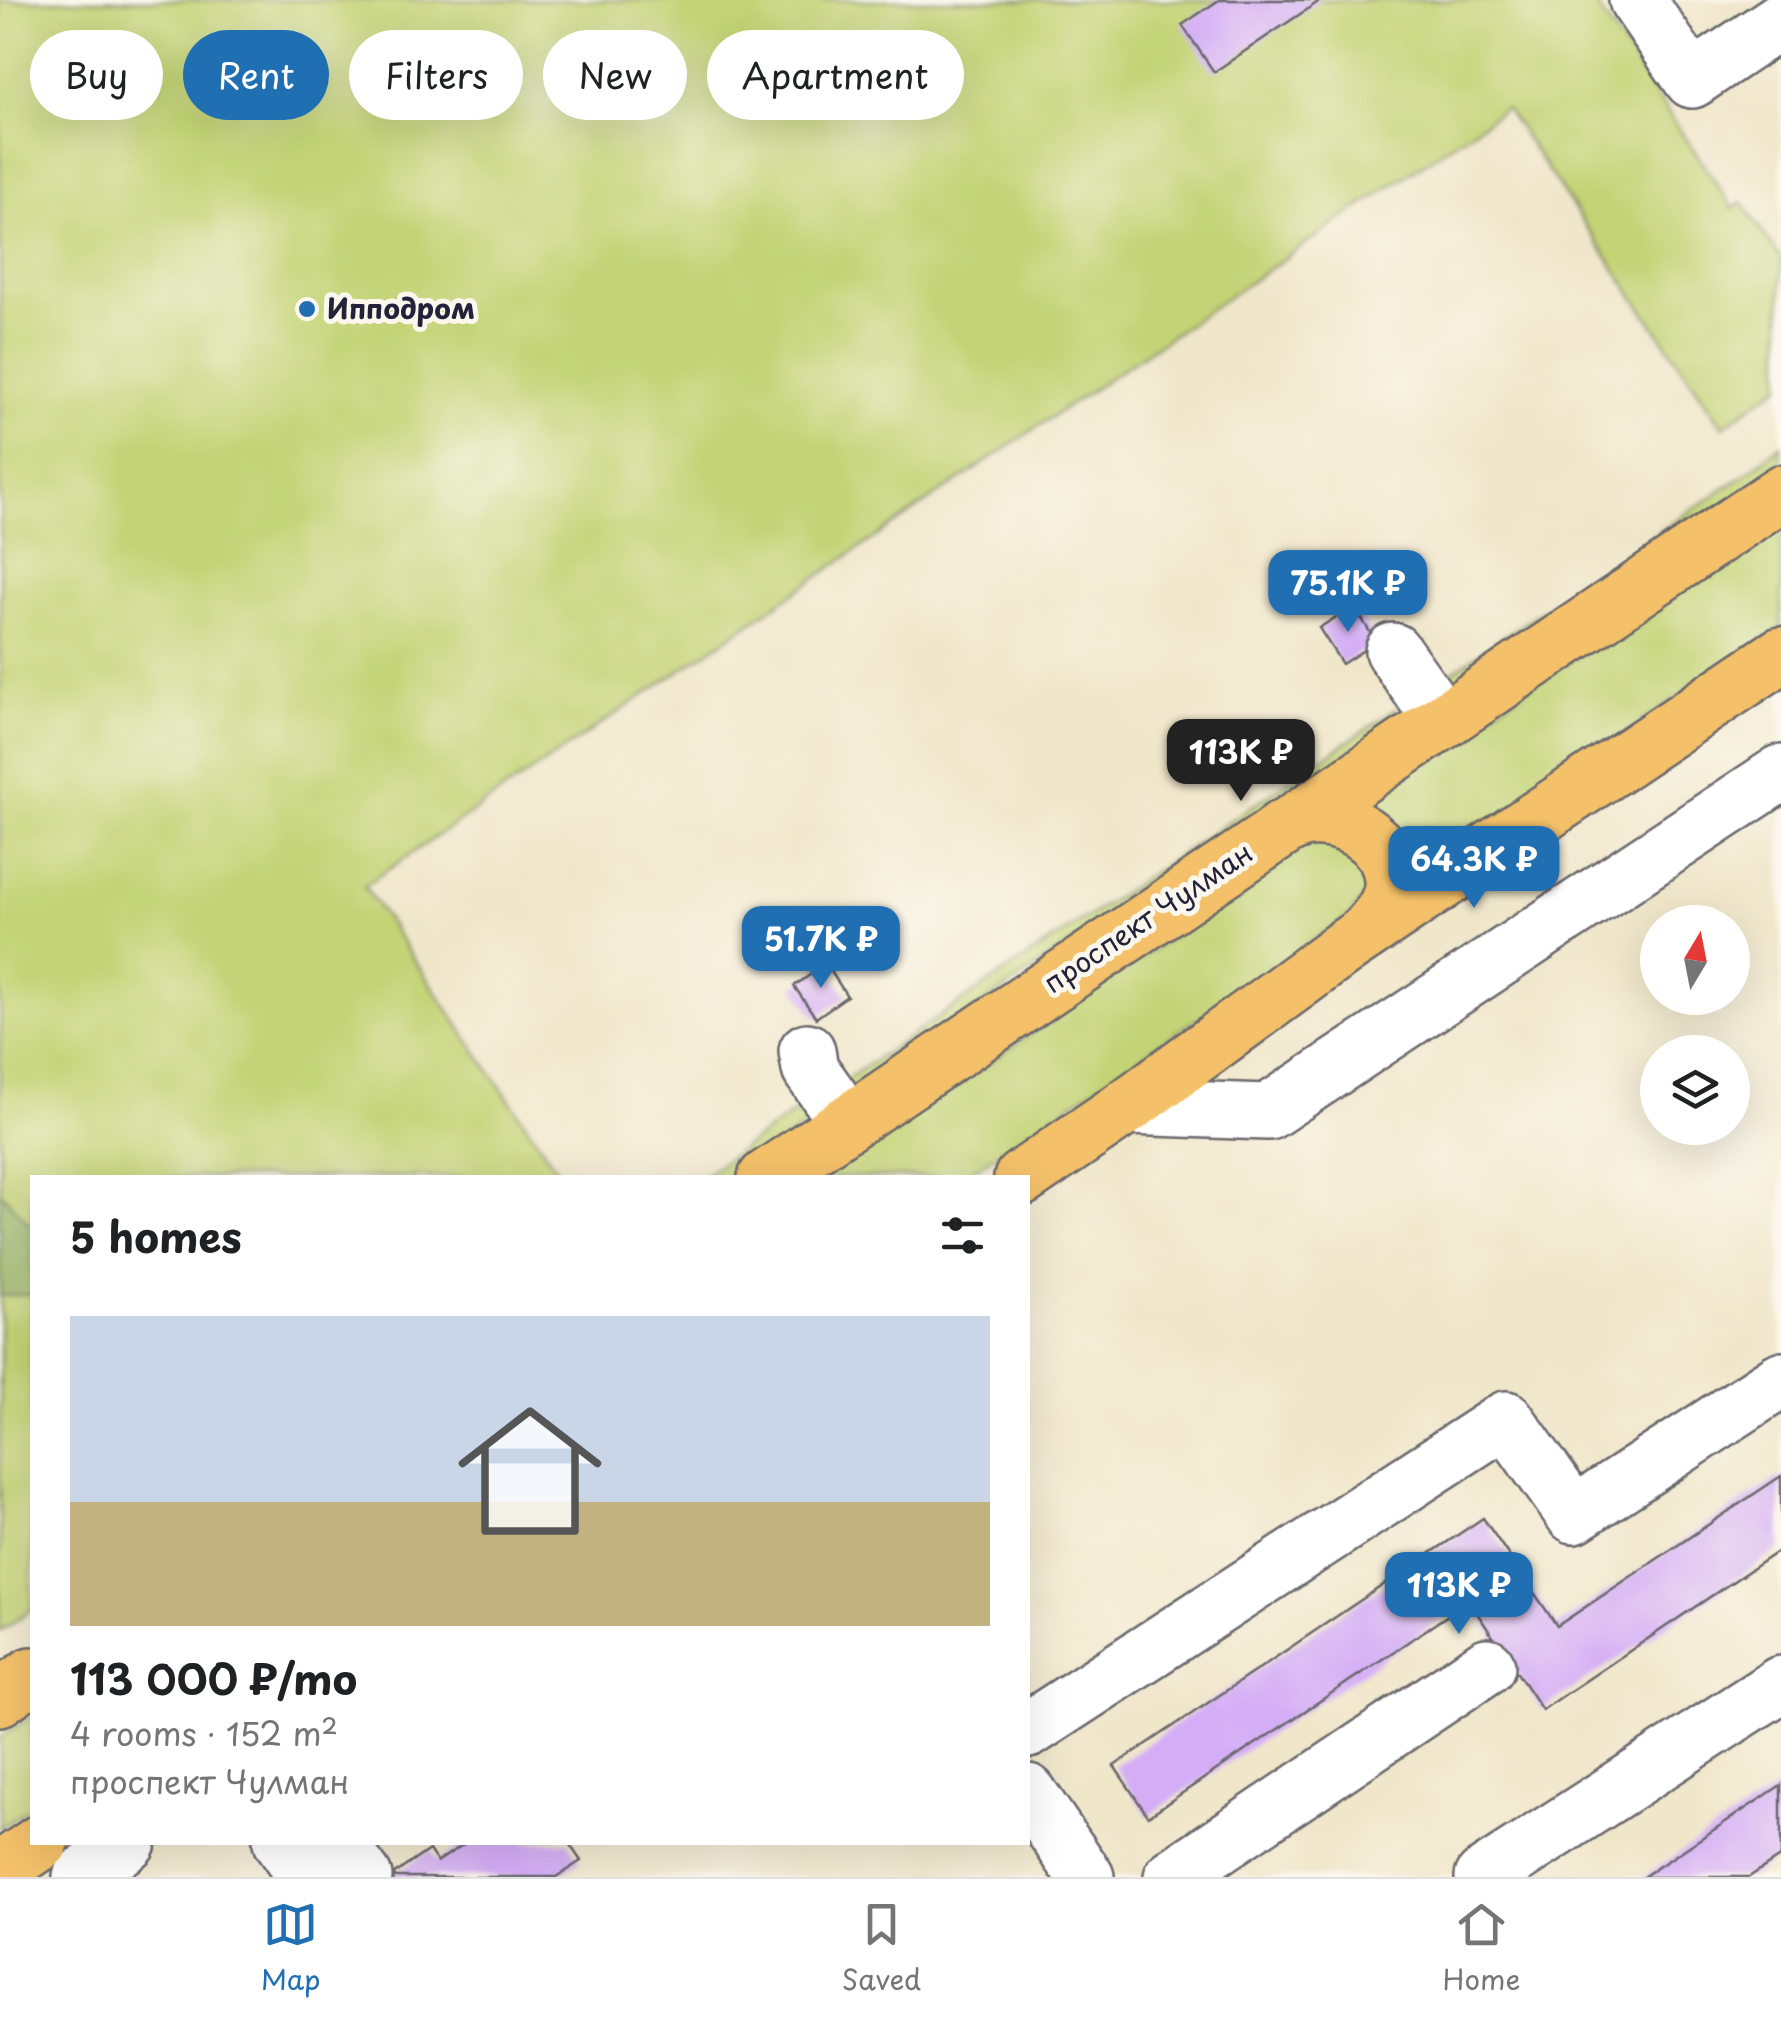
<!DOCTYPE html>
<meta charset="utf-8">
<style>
:root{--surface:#fff;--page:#f6f6f6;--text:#202124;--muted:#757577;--line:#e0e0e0;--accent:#1f6fb2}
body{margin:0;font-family:"Playpen Sans",sans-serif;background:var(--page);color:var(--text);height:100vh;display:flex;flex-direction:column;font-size:38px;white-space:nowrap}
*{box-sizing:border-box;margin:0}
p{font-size:32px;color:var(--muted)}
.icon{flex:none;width:55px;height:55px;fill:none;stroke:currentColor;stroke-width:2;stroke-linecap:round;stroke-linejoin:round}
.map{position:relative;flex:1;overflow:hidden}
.sheet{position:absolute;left:30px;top:1175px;width:1000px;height:670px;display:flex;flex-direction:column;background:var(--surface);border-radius:0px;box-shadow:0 10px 40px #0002}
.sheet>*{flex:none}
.guide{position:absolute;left:30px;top:30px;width:1000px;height:90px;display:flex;gap:20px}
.needle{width:65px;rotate:10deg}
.fabs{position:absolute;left:1640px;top:905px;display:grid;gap:20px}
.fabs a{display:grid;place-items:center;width:110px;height:110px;border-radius:50%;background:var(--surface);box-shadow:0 10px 40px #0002;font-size:50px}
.price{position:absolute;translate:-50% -85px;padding:0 22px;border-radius:20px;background:var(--accent);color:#fff;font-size:32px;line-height:65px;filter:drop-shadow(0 2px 5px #0008)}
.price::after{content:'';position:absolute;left:50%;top:60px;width:30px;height:22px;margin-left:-15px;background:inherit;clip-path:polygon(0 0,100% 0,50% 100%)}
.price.active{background:#222;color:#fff}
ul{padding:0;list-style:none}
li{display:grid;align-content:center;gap:20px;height:530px;padding:0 40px}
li+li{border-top:2px solid var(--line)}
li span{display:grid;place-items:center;height:310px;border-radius:0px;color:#555}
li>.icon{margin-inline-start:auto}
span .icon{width:180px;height:180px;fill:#fffc;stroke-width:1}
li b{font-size:42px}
h2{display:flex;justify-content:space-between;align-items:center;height:120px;padding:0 40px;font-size:42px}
.chip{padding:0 35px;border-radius:45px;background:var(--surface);box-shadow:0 10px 40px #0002;font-size:35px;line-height:90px}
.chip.active{background:var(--accent);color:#fff}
.menu{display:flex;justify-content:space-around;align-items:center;height:140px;border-top:2px solid var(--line);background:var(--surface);font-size:28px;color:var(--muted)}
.menu a{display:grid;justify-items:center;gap:5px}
.menu .active{color:var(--accent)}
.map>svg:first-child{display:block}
.green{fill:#c3d375;stroke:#727a58;stroke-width:2.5}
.forest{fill:#9ab566;stroke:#5e6c50;stroke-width:2.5}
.building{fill:#d4adf6}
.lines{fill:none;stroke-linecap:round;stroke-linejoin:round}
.minor-casing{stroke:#6a676d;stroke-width:60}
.major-casing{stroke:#6a676d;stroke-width:60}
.minor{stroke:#fff;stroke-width:55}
.major{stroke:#f4c16a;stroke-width:55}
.poi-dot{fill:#1f6fb2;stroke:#fbf7ec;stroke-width:4}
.labels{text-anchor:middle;stroke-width:10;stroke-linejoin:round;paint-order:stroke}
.poi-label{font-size:28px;font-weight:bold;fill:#22223b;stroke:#fbf7ec;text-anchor:start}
.street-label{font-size:28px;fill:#22223b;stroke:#fbf7ec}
</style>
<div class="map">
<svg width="1781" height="1877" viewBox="0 0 1781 1877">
<rect width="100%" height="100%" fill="#fbf7ec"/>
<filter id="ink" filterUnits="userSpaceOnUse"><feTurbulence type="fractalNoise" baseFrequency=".01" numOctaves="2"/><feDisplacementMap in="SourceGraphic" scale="20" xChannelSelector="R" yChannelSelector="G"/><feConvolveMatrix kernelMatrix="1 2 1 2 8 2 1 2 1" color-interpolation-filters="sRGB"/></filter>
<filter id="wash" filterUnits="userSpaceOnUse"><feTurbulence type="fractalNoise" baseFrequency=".0048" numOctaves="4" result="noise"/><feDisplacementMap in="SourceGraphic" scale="40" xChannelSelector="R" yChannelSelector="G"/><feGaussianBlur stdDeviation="2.25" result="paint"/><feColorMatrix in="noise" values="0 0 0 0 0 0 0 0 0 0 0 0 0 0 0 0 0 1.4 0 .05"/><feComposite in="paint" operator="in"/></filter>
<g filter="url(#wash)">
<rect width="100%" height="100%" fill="#f0e6ca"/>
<g class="green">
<path d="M 0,0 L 1592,0 L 1733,208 L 1742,202 L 1781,259 L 1781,385 L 1723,426 L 1505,108 L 364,886 L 562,1177 L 32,1178 L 32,1609 L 0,1631 Z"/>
<path d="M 1781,445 L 1781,461 L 1754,485 L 1457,680 L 1444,677 L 1746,474 Z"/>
<path d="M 1781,518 L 1781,628 L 1405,882 L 1353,805 Z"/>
<path d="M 1396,709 L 1394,722 L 862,1088 L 838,1085 Z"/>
<path d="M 1318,836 L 1344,837 L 1374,880 L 1350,916 L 963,1177 L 821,1178 Z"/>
<path d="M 817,1097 L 811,1122 L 728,1177 L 700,1178 Z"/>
<path d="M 32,1716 L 32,1806 L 0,1828 L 0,1737 Z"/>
</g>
<path class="forest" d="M 0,1191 L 32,1227 L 32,1294 L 0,1296 Z"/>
<g id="blocks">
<g class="building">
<path d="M 1219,0 L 1321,0 L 1214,72 L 1182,25 Z"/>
<path d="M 1354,606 L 1376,642 L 1342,664 L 1319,628 Z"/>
<path d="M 826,964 L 847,996 L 816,1018 L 794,986 Z"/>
<path d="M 1781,1476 L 1781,1549 L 1542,1710 L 1469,1601 L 1148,1816 L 1114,1766 L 1483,1518 L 1557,1626 Z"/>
<path d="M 1781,1785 L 1781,1856 L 1749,1877 L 1643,1877 Z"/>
<path d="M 467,1842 L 568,1842 L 581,1861 L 556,1877 L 390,1877 L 429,1850 L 437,1862 Z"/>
</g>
</g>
</g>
<g filter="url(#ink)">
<use href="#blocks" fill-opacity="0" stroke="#6a676d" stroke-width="2.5"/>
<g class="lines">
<g class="minor-casing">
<g id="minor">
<path d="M 1637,0 L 1692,80 L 1781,20"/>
<path d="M 1393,651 L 1442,720"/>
<path d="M 807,1051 L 810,1069 L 847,1121"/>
<path d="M 1126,1107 L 1268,1112 L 1781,773"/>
<path d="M 1028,1730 L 1506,1419 L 1574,1515 L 1781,1380"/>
<path d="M 1028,1792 L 1086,1877"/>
<path d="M 281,1842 L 305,1877"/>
<path d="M 338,1842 L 364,1877"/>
<path d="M 81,1877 L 128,1842"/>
<path d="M 1172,1877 L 1487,1666"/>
<path d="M 1483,1877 L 1781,1684"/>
</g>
</g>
<g class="major-casing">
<g id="major">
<path d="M 1282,828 C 1291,825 1302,819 1311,819 C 1351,816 1400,848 1391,893 C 1387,909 1377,920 1366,932"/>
<path d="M 766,1178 L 1781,493"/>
<path d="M 1022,1178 L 1126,1107 L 1345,947 L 1781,655"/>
<path d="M 0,1698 L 32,1675"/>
<path d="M 0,1870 L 41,1842"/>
</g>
</g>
<use href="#minor" class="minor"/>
<use href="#major" class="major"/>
</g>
</g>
<circle class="poi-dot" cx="307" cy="309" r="10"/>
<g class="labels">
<g class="poi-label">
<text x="327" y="319">Ипподром</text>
</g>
<g class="street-label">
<text transform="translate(1148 918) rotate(-34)" y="10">проспект Чулман</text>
</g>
</g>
</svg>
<div class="fabs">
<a><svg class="needle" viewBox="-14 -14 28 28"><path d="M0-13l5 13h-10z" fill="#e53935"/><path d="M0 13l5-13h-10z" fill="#757577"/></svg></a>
<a><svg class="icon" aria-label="layers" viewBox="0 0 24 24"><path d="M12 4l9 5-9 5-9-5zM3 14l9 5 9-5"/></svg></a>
</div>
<b class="price" style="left:1348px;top:635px">75.1K ₽</b>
<b class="price active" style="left:1241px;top:804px">113K ₽</b>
<b class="price" style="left:1474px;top:911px">64.3K ₽</b>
<b class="price" style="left:821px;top:991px">51.7K ₽</b>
<b class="price" style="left:1459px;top:1637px">113K ₽</b>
<div class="guide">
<a class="chip">Buy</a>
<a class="chip active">Rent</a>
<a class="chip">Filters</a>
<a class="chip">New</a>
<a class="chip">Apartment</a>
</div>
<section class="sheet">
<h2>5 homes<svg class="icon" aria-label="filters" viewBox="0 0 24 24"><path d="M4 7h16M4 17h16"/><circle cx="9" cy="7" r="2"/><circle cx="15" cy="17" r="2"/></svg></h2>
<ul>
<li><span style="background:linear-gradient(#c9d6e8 60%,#c2b280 0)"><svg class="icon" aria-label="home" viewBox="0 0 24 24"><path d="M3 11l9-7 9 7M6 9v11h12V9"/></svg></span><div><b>113 000 ₽/mo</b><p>4 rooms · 152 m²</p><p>проспект Чулман</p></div></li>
</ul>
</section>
</div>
<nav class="menu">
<a class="active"><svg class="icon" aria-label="map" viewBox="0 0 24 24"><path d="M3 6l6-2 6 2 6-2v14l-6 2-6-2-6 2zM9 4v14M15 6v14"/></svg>Map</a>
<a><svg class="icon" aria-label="saved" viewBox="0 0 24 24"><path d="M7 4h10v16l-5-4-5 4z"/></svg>Saved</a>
<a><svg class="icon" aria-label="home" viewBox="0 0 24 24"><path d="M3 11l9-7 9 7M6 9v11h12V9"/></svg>Home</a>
</nav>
